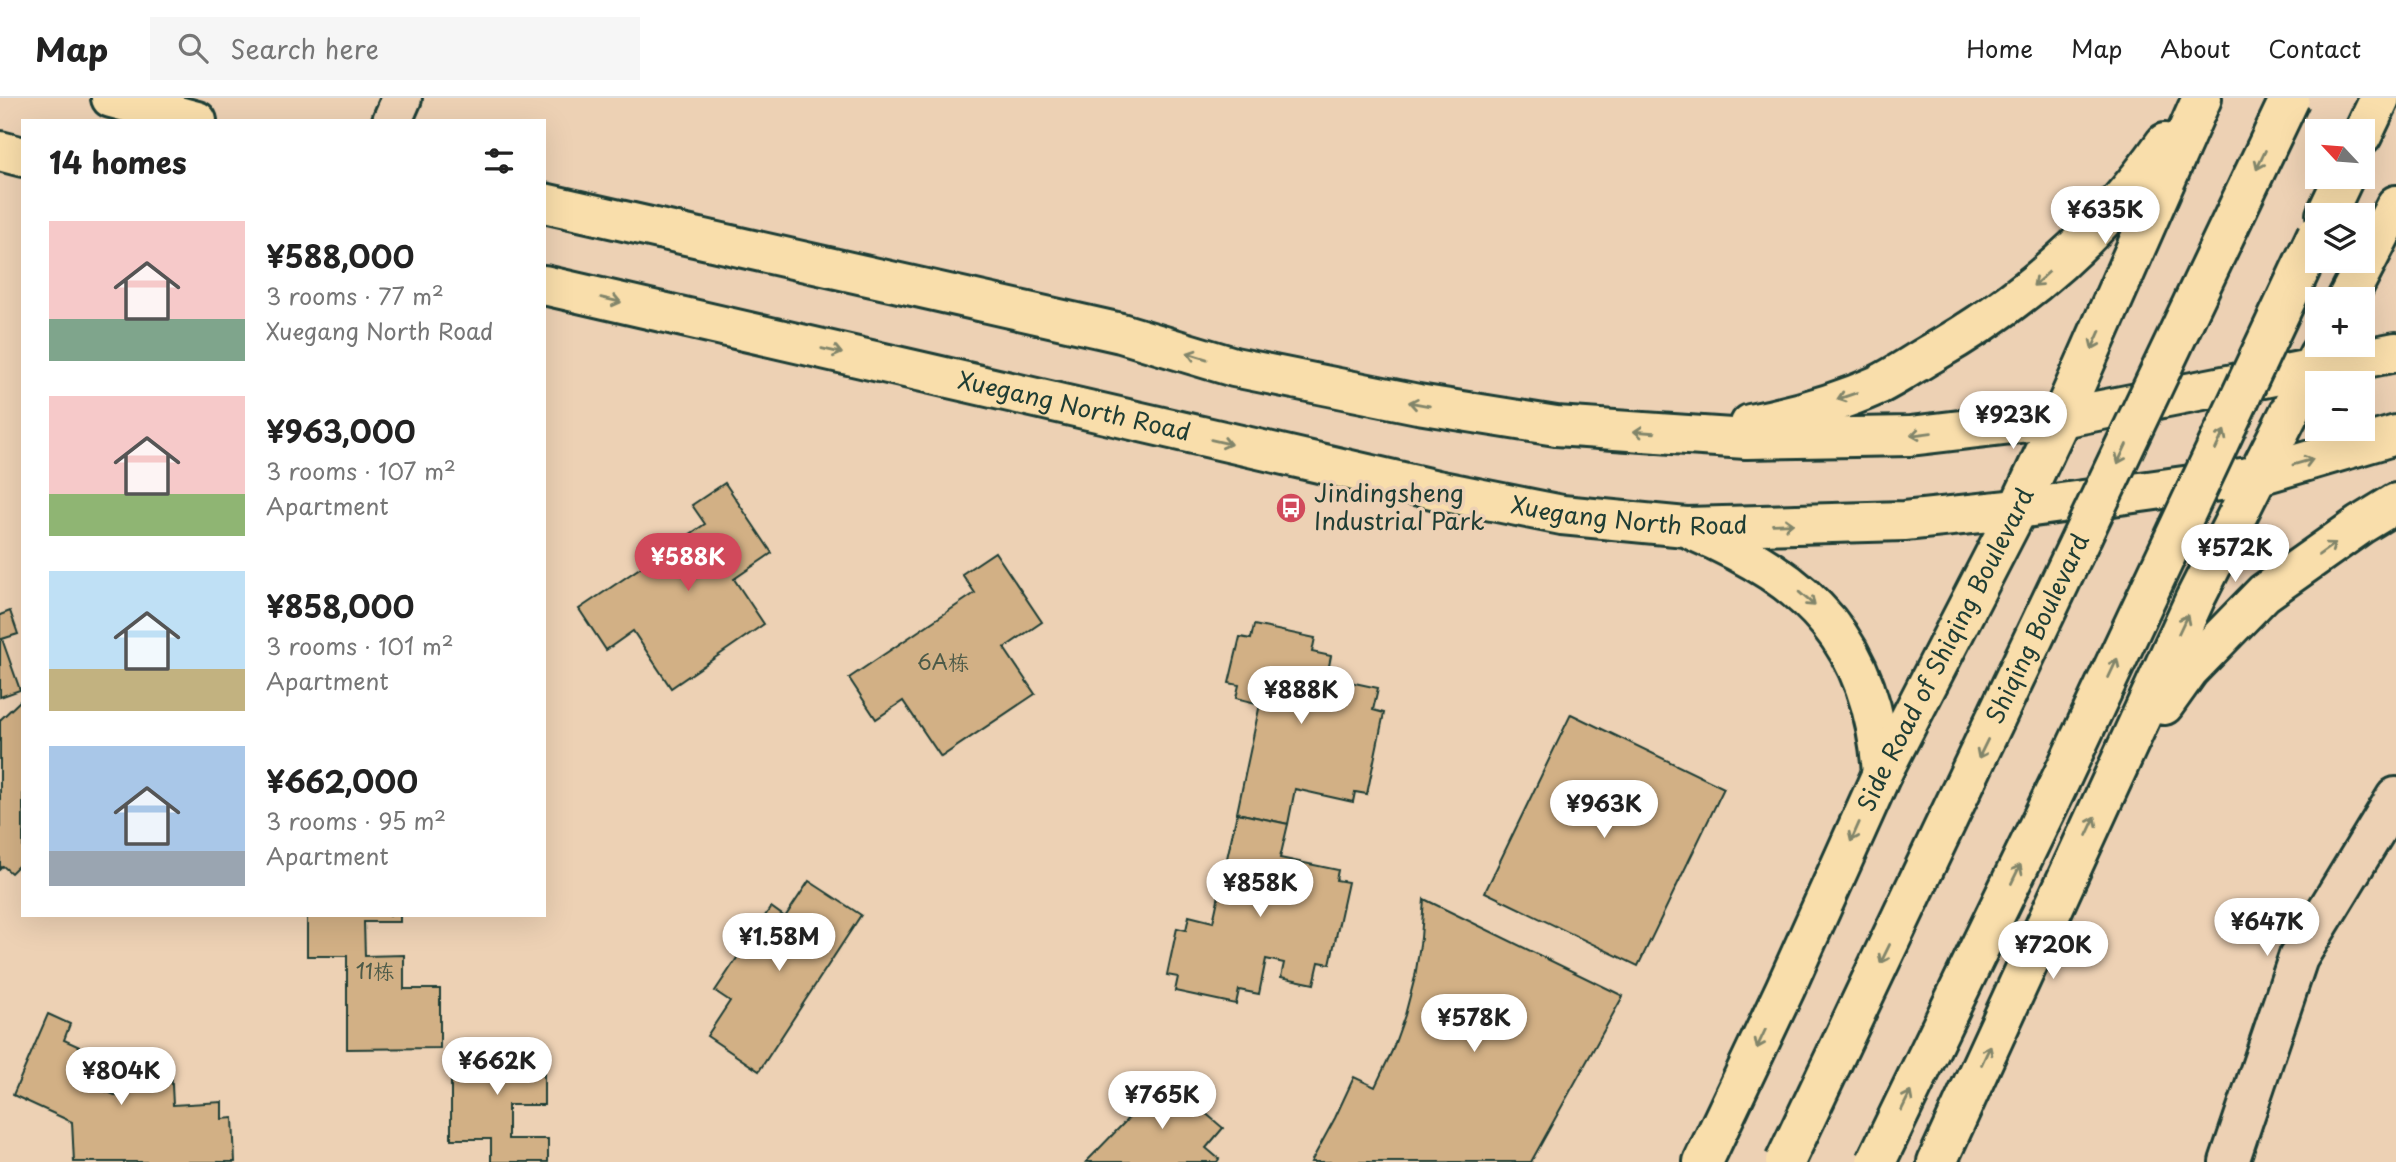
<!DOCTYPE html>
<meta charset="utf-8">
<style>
:root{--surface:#fff;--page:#f6f6f6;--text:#222;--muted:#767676;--line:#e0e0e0;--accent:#d1495b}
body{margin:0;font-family:"Playpen Sans","LXGW WenKai TC",sans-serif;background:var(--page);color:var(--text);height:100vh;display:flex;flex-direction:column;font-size:26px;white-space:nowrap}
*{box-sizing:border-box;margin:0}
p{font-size:23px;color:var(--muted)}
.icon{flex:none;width:38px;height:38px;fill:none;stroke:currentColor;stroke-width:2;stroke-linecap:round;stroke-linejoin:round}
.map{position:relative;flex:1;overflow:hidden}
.sheet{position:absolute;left:21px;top:21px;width:525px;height:798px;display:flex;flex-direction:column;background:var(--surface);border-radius:0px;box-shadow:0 7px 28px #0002}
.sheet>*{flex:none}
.needle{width:46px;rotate:296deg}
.tools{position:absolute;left:2305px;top:21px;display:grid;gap:14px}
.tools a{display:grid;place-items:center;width:70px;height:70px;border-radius:0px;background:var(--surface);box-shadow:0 7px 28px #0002;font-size:35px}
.price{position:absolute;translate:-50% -60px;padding:0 16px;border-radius:24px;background:#fff;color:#222;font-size:23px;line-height:46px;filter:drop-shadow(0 2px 4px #0008)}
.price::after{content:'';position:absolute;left:50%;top:42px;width:21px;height:16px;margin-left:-10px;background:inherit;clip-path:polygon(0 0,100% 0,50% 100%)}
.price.current{background:var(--accent);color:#fff}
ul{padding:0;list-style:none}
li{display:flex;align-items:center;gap:21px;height:175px;padding:0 28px}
li span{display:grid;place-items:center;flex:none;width:196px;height:140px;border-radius:0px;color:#555}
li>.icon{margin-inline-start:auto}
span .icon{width:84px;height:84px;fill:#fffc;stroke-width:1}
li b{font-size:30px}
h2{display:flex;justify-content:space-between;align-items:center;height:84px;padding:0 28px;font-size:30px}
header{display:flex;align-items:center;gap:42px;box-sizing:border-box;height:98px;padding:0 35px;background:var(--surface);border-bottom:2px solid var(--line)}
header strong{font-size:33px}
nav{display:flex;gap:38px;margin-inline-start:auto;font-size:24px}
.search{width:490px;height:63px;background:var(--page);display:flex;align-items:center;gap:18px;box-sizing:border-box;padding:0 24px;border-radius:0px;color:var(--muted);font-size:26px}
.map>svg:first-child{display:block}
.building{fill:#d2b085;stroke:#1f3d34;stroke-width:2}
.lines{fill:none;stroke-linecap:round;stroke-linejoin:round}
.minor-casing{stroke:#1f3d34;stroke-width:44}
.major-casing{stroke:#1f3d34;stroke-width:44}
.minor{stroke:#edd1b4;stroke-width:38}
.major{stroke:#f9deab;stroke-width:38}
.major-bridge-casing{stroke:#1f3d34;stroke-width:44;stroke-linecap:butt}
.major-bridge{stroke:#f9deab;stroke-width:38}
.oneway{stroke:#81856a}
.labels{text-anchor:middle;stroke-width:7;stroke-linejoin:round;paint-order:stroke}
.number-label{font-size:21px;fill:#4c5a48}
.street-label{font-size:24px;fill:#1f3d34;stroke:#edd1b4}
.poi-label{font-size:24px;fill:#1f3d34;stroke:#edd1b4;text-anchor:start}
</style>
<header>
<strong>Map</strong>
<div class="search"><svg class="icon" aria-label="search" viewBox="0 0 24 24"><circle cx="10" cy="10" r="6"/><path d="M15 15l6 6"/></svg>Search here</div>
<nav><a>Home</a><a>Map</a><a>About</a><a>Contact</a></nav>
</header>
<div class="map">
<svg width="2396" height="1064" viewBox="0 0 2396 1064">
<rect width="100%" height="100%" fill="#edd1b4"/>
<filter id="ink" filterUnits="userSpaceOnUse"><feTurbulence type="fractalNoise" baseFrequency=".0143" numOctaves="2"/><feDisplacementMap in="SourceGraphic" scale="14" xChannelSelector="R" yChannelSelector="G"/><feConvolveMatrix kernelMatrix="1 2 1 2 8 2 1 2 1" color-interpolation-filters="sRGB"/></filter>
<g filter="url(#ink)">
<g class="building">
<path d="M 725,385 L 772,455 L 734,481 L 764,526 L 671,590 L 633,533 L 606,552 L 579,511 L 705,426 L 692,407 Z"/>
<path d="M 995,454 L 1042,524 L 1004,550 L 1035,596 L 941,659 L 903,603 L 876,621 L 849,580 L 975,495 L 962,476 Z"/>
<path d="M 10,513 L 18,536 L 2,541 L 20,592 L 0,599 L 0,517 Z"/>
<path d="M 1254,527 L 1315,540 L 1312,554 L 1331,558 L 1324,593 L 1342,596 L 1345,583 L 1378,590 L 1373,612 L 1384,615 L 1367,696 L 1355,694 L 1353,704 L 1295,691 L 1288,726 L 1237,715 L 1260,606 L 1236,600 L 1239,587 L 1229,585 L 1240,539 L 1251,541 Z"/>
<path d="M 21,602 L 23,603 L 23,763 L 11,775 L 3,768 L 0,771 L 0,622 Z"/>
<path d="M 1571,616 L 1724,690 L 1638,868 L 1485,794 Z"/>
<path d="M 1237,715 L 1288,726 L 1280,760 L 1338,772 L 1336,782 L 1348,784 L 1330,866 L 1319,864 L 1314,886 L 1281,879 L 1284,865 L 1266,861 L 1259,896 L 1239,892 L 1236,906 L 1175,893 L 1178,879 L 1167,877 L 1177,830 L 1186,832 L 1189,818 L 1213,824 Z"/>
<path d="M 809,783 L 861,817 L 759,973 L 707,938 L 730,903 L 715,893 L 771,809 L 785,819 Z"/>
<path d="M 1424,801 L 1623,898 L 1531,1064 L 1311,1064 L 1335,1020 L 1354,979 L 1375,989 L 1392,953 L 1405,917 L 1415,879 L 1421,840 Z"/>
<path d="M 307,817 L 400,817 L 400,824 L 364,824 L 365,858 L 404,857 L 404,891 L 440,891 L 440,950 L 347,951 L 347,858 L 307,858 Z"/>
<path d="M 48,916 L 70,926 L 64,942 L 113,964 L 100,991 L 122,1000 L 120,970 L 171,968 L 173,1007 L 222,1004 L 222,1021 L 233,1020 L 235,1064 L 74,1064 L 72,1024 L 13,997 Z"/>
<path d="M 451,948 L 544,948 L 544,1007 L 508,1007 L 508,1041 L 548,1041 L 548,1064 L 491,1064 L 491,1041 L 451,1041 Z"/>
<path d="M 1163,979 L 1223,1030 L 1206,1050 L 1219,1061 L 1217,1064 L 1086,1064 L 1124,1025 Z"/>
</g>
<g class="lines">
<g class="minor-casing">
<g id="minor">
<path d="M 392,23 L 402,0"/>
<path d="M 2229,1064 L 2298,860 L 2396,699"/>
</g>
</g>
<g class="major-casing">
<g id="major">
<path d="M 111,0 L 197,23"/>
<path d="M 2362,38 L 2380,0"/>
<path d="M 0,53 L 23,59"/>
<path d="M 544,105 L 1121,235 L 1234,269 L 1418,306 L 1556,328 L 1746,341 L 1910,338 L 2061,320 L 2396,254"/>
<path d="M 2326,117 L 2344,79"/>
<path id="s1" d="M 544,187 L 1437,392 L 1562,417 L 1686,429 L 1904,423 L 2018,411 L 2256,378 L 2396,337"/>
<path d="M 2347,201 L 2396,107"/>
<path d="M 1750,326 C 1791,318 1840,304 1878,287 C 1896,278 1912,267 1929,257 C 2025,203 2102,135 2165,45"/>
<path d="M 1694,433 C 1811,483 1872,544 1882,675"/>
<path d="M 2164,607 L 2189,572 L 2264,495 L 2360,427 L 2396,405"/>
<path id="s2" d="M 1703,1064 L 1785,891 L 1882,675 L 2018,411 L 2061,320 L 2202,0"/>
<path d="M 1937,1064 L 2195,501 L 2319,256"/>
</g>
</g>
<use href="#minor" class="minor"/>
<use href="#major" class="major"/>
<g class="major-bridge-casing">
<g id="major-bridge">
<path id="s3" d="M 1785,1064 L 2290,0"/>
<path d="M 1876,1064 L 2061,681 L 2317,136"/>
</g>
</g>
<use href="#major-bridge" class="major-bridge"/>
</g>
<defs><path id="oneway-shaft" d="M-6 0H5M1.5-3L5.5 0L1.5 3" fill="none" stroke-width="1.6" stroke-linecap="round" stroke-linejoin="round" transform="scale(1.75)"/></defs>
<g class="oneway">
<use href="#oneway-shaft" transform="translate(2261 62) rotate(115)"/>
<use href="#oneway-shaft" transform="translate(2041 181) rotate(138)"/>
<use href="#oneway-shaft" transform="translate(611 202) rotate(13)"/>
<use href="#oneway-shaft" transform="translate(2096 242) rotate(114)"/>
<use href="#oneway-shaft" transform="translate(832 253) rotate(13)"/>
<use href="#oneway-shaft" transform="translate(1197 258) rotate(-163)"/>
<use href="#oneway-shaft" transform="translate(1847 298) rotate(161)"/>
<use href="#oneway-shaft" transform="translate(1419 306) rotate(-170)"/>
<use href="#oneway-shaft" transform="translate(1644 334) rotate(-176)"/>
<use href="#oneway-shaft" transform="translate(1921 336) rotate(173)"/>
<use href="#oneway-shaft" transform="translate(2220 342) rotate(-65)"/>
<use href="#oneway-shaft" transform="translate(1221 344) rotate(13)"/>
<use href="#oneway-shaft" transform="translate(2122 356) rotate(115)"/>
<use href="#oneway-shaft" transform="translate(2303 364) rotate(-16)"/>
<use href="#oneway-shaft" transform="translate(1783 426) rotate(-2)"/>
<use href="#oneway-shaft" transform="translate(2327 451) rotate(-36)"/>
<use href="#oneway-shaft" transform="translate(1807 501) rotate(41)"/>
<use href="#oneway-shaft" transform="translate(2183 526) rotate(-65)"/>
<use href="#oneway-shaft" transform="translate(2113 570) rotate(-65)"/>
<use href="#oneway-shaft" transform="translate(1983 651) rotate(116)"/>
<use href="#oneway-shaft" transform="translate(2091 728) rotate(-65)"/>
<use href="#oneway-shaft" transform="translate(1855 734) rotate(114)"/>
<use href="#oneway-shaft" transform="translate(2016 776) rotate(-64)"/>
<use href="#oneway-shaft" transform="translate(1885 856) rotate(116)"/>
<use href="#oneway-shaft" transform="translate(1761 941) rotate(115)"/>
<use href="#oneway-shaft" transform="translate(1986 957) rotate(-65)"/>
<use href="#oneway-shaft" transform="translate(1906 1003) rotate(-64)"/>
</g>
</g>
<defs>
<g id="bus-disc" transform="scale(1.575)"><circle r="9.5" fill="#d1495b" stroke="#edd1b4"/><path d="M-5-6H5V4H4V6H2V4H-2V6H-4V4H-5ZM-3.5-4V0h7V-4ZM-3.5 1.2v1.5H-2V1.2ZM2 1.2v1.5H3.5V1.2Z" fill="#fff"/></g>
</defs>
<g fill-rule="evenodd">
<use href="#bus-disc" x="1291" y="410"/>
</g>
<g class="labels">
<g class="number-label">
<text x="943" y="572">6A栋</text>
<text x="375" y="881">11栋</text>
</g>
<g class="street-label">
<text dy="8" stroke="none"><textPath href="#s1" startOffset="544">Xuegang North Road</textPath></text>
<text dy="8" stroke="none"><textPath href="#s1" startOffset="1111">Xuegang North Road</textPath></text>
<text dy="8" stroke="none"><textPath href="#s3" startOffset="590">Shiqing Boulevard</textPath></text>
<text dy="8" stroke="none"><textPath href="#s2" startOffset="567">Side Road of Shiqing Boulevard</textPath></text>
</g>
<g class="poi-label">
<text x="1314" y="404">Jindingsheng<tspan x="1314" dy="28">Industrial Park</tspan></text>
</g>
</g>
</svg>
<div class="tools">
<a><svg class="needle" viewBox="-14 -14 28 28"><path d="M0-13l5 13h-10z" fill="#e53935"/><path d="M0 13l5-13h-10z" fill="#767676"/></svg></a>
<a><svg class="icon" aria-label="layers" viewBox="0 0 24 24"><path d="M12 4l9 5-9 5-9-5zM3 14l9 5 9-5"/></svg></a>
<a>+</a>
<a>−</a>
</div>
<b class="price" style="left:2105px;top:148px">¥635K</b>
<b class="price" style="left:2013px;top:353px">¥923K</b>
<b class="price" style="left:2235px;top:486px">¥572K</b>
<b class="price current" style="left:688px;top:495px">¥588K</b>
<b class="price" style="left:1301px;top:628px">¥888K</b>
<b class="price" style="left:1604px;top:742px">¥963K</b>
<b class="price" style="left:1260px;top:821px">¥858K</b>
<b class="price" style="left:2267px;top:860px">¥647K</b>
<b class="price" style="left:779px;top:875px">¥1.58M</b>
<b class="price" style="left:2053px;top:883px">¥720K</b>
<b class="price" style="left:1474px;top:956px">¥578K</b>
<b class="price" style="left:497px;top:999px">¥662K</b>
<b class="price" style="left:121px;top:1009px">¥804K</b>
<b class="price" style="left:1162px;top:1033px">¥765K</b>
<section class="sheet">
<h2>14 homes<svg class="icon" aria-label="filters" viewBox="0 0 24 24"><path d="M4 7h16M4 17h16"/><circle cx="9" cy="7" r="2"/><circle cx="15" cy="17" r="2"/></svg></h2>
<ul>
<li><span style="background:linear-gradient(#f6c9c9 70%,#7fa58c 0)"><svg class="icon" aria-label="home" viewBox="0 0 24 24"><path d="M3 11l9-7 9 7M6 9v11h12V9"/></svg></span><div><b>¥588,000</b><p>3 rooms · 77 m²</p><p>Xuegang North Road</p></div></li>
<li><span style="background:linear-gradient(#f6c9c9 70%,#8fb573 0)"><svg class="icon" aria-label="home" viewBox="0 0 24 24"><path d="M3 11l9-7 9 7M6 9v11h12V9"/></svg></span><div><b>¥963,000</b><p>3 rooms · 107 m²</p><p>Apartment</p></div></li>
<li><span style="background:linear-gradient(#bfe0f5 70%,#c2b280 0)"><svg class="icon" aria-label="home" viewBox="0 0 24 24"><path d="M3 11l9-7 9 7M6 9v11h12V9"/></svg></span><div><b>¥858,000</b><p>3 rooms · 101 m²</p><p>Apartment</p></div></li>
<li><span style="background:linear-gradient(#a9c7e8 75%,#9aa5b1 0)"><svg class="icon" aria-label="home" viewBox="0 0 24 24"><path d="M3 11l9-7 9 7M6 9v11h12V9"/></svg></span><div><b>¥662,000</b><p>3 rooms · 95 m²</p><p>Apartment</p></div></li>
</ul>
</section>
</div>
